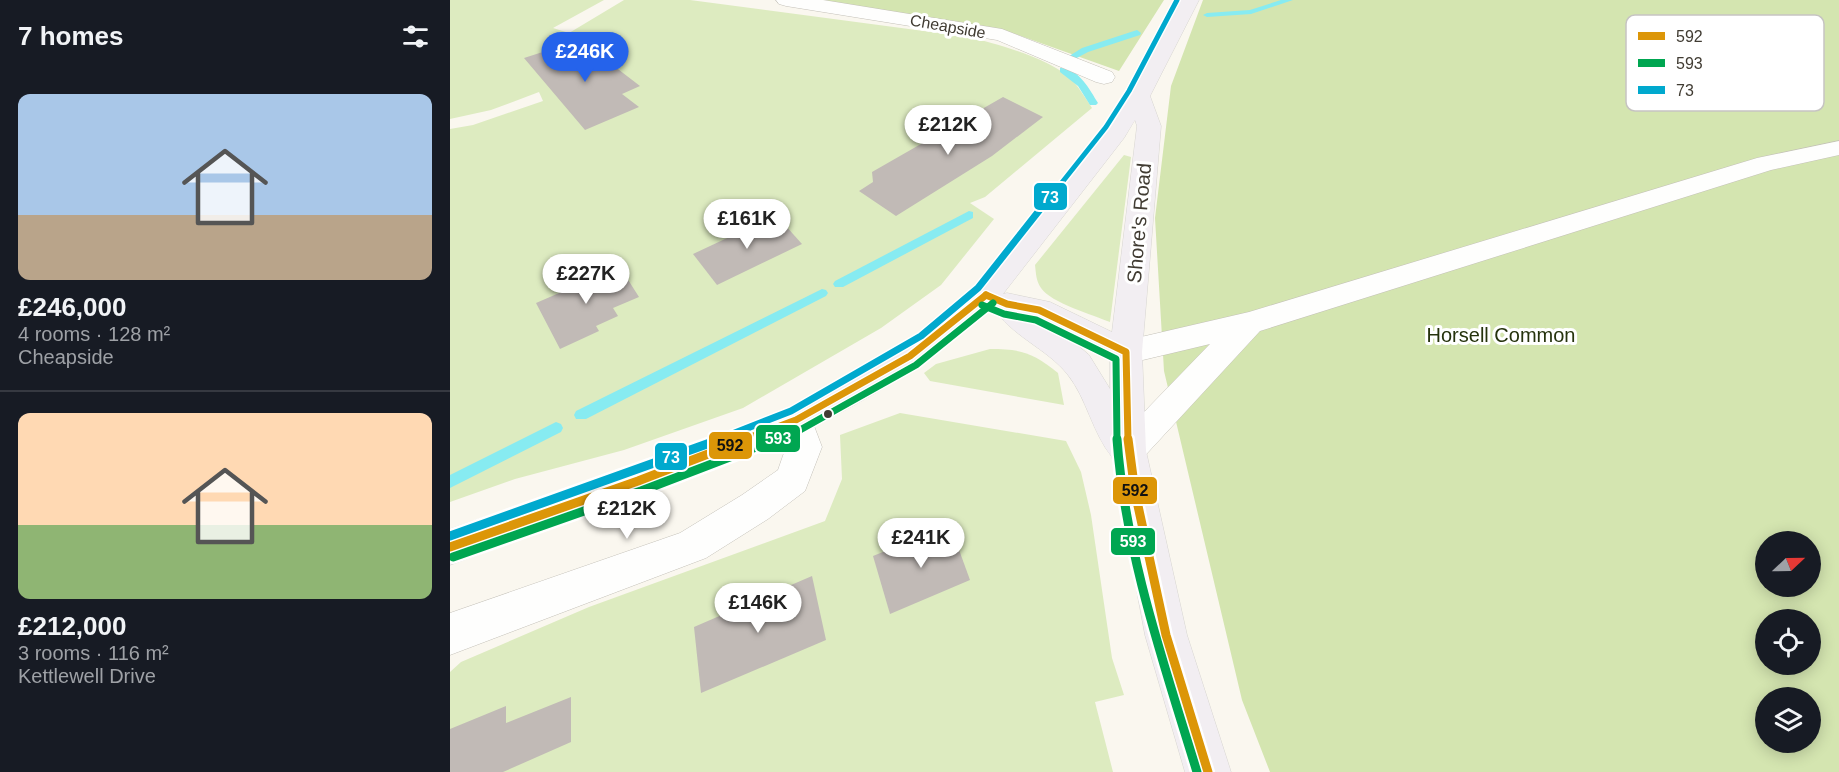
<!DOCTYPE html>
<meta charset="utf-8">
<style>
:root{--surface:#171b24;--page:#242831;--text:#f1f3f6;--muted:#9ea1a6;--line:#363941;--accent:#2563eb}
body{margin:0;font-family:Helvetica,sans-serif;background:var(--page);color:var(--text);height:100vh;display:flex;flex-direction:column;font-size:22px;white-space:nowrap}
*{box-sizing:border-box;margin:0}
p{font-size:20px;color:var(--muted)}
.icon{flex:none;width:33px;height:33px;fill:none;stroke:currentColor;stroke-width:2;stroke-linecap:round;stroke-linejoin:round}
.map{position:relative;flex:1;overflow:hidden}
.sheet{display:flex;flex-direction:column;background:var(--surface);width:450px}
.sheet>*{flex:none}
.needle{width:39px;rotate:68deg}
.tools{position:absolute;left:1305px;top:531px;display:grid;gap:12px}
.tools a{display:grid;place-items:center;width:66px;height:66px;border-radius:50%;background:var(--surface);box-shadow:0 3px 15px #0003;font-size:30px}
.price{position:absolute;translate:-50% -51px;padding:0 14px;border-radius:21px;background:#fff;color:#222;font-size:20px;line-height:39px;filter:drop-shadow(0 2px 3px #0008)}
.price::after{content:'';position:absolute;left:50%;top:36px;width:18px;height:14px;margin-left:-9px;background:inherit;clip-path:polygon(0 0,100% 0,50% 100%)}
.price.on{background:var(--accent);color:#fff}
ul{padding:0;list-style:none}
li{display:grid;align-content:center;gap:12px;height:318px;padding:0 18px}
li+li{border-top:2px solid var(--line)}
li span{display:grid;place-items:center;height:186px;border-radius:12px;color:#555}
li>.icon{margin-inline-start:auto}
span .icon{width:108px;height:108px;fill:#fffc;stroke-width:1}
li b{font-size:26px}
h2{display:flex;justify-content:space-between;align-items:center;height:72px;padding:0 18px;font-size:26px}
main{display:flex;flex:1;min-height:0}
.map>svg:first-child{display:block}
.green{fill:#ddebc0}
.forest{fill:#d4e5b0;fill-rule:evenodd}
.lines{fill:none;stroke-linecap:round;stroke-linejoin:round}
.stream{fill:#87ebf1;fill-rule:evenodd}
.building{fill:#c1bab6}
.minor-casing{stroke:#c4c1b9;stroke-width:1}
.major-casing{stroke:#d7d5d1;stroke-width:1}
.minor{fill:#fefefd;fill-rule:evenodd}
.major{fill:#f2eef2;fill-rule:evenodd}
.bus-1-far1-casing{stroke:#fff;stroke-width:10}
.bus-1-casing{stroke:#fff;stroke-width:14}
.bus-2-far1-casing{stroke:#fff;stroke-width:10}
.bus-2-casing{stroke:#fff;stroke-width:14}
.bus-3-far2-casing{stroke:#fff;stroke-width:8}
.bus-3-far1-casing{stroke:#fff;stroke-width:10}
.bus-3-casing{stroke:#fff;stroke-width:14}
.bus-1-far1{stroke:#dc9608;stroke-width:7}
.bus-1{stroke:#dc9608;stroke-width:9}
.bus-2-far1{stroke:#00a651;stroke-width:7}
.bus-2{stroke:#00a651;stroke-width:9}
.bus-3-far2{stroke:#00a9ce;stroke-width:5}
.bus-3-far1{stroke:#00a9ce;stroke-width:7}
.bus-3{stroke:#00a9ce;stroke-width:9}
.bus-dot{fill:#413c33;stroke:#fff;stroke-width:2}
.labels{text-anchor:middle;stroke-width:6;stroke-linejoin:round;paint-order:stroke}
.far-street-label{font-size:16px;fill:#413c33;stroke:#fff}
.street-label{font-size:20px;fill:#413c33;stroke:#fff}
.park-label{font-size:20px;fill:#26330d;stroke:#fff}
.key{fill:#fff;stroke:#c6c4c2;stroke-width:1.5}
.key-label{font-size:16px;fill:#413c33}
.line-badge{stroke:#fff;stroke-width:2}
.badge-label{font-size:16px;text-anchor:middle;font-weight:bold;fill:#fff}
.pale-badge-label{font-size:16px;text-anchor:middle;font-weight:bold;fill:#111}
</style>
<main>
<section class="sheet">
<h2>7 homes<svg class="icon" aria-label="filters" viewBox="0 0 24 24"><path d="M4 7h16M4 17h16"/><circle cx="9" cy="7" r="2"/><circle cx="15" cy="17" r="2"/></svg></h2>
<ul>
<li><span style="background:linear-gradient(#a9c7e8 65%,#b9a48a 0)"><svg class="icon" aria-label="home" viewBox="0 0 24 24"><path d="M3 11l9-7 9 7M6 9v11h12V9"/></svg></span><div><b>£246,000</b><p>4 rooms · 128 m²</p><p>Cheapside</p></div></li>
<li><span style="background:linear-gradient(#ffd9b3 60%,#8fb573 0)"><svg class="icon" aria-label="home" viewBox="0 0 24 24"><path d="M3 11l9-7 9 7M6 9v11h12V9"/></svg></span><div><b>£212,000</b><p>3 rooms · 116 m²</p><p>Kettlewell Drive</p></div></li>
</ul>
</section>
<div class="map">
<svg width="1389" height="772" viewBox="0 0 1389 772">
<rect width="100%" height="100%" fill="#faf7ef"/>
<g class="green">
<path d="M 0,0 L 154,0 L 103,28 L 119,33 L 174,0 L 240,0 L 519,37 C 547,44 603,59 623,81 C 630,89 636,99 642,108 L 535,197 L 520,203 L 544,219 L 491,285 L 431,328 L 293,408 L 174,450 L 65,479 L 0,502 L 0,129 L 23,125 L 93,101 L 89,92 L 41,110 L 0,119 Z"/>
<path d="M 674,155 L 681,157 L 660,322 C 643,315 601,303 591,288 C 586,281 586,273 585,265 Z"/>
<path d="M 540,349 C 572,349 583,353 608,373 L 614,405 L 480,381 L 474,373 L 486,364 Z"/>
<path d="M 450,413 L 616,441 L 631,472 L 641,515 L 662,658 L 674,695 L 645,702 L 663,772 L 0,772 L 0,672 L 11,662 L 139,607 L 375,521 L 392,479 L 390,435 Z"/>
</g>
<g class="forest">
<path d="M 358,0 L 714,0 L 669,71 L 565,34 Z"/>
<path d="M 753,0 L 1389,0 L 1389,772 L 820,772 L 792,700 L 714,371 L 705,218 L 721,86 ZM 1316,542 L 1360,542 L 1360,586 L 1316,586 ZM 1316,620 L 1360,620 L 1360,664 L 1316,664 ZM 1316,698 L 1360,698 L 1360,742 L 1316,742 Z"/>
</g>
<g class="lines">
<g class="stream">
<path d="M 831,0 L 843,0 L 801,14 L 757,17 L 753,15 L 757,13 L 800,10 Z"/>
<path d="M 687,30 L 691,33 L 690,35 L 638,52 L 623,60 L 616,58 L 632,48 Z"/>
<path d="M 610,68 C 628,67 640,90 648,103 L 646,105 L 640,105 L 628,86 L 610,72 Z"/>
<path d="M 519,211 L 523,212 L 523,218 L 393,287 L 385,287 L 383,284 L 385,281 Z"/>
<path d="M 372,289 L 376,290 L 378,293 L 376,296 L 136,419 L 126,419 L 124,415 L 126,411 Z"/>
<path d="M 106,422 L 111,424 L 113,428 L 111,432 L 0,488 L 0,475 Z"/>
</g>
</g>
<g class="building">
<path d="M 130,40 L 190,86 L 172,94 L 189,107 L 135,130 L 74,58 Z"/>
<path d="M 553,97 L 593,117 L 542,156 L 446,216 L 409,191 L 423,182 L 422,172 Z"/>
<path d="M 326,215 L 352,244 L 267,285 L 243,254 Z"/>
<path d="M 168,264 L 189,297 L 163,308 L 168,316 L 146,326 L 149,331 L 110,349 L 86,303 L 130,284 L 128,281 Z"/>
<path d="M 500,525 L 520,580 L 440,614 L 423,556 Z"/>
<path d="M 362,576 L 376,640 L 251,693 L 244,627 Z"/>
<path d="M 121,697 L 121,742 L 53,772 L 0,772 L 0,729 L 56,706 L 56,723 Z"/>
</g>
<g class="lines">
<g class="minor-casing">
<g id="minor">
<path d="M 326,0 L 373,0 L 552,29 L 662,72 L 665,77 L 662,82 L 654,84 L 646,82 L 547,40 L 336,6 L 329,4 Z"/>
<path d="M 1389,141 L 1389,155 L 1321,170 L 810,331 L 690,461 L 678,466 L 666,461 L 660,451 L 666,441 L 760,344 L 676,364 L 665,361 L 660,352 L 665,343 L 799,312 L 1307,158 Z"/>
<path d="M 346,406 L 358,410 L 372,447 L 355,491 L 318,519 L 256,558 L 0,655 L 0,613 L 230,533 L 292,495 L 328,470 L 336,447 L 329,420 L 334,410 Z"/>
</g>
</g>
<g class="major-casing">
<path id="major" d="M 729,0 L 749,0 L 700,96 L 711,126 L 692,352 L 696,451 L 737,635 L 781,772 L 735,772 L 695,635 L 662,457 C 642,432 637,399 618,375 C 597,348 560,336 543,306 C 524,321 507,339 487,353 C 434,391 374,423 315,449 L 0,565 L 0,529 L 291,429 L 334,410 L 430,358 L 466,336 L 525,287 L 655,129 L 676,96 ZM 685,120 L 687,126 L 662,332 L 600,302 L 557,293 L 553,294 L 674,138 ZM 620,339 L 660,358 L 660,389 L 639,355 Z"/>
</g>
<use href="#minor" class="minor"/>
<use href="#major" class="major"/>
<g class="bus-1-far1-casing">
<g id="bus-1-far1">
<path d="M 536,295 L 557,304 L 589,310 L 676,352 L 678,440"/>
<path d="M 293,440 L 346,420 L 460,356 L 536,295"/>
</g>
</g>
<g class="bus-1-casing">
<g id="bus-1">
<path d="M 678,439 L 685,492 L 716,635 L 758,772"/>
<path d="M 0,547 L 188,481 L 297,439"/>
</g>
</g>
<g class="bus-2-far1-casing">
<g id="bus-2-far1">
<path d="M 532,305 L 554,314 L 586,320 L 666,359 L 667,440"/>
<path d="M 323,440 L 350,430 L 466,365 L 543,303"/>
</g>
</g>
<g class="bus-2-casing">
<g id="bus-2">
<path d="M 667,439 C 675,552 714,664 747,772"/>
<path d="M 3,557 L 191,491 L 327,439"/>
</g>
</g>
<g class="bus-3-far2-casing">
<path id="bus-3-far2" d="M 606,190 L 656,127 L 679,91 L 727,0"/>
</g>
<g class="bus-3-far1-casing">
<path id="bus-3-far1" d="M 267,440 L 341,411 L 471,336 L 528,288 L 607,188"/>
</g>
<g class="bus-3-casing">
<path id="bus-3" d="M 0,536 L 271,439"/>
</g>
<use href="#bus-1-far1" class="bus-1-far1"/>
<use href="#bus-1" class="bus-1"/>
<use href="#bus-2-far1" class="bus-2-far1"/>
<use href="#bus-2" class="bus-2"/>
<use href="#bus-3-far2" class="bus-3-far2"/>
<use href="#bus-3-far1" class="bus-3-far1"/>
<use href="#bus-3" class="bus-3"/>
</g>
<circle class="bus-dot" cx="378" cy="414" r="5"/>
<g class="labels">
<g class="far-street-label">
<text transform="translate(498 26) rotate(10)" y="6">Cheapside</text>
</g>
<g class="street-label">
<text transform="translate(689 223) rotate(-85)" y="7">Shore's Road</text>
</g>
<g class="park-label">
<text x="1051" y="342">Horsell Common</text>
</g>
</g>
<rect x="1176" y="15" width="198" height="96" rx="9" class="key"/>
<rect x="1188" y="32" width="27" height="8" fill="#dc9608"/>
<rect x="1188" y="59" width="27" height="8" fill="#00a651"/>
<rect x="1188" y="86" width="27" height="8" fill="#00a9ce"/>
<g class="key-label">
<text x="1226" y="42">592</text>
<text x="1226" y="69">593</text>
<text x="1226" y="96">73</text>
</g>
<g class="line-badge">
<rect x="583" y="182" width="35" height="29" rx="6" fill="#00a9ce"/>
<rect x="305" y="424" width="46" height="29" rx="6" fill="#00a651"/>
<rect x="258" y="431" width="45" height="29" rx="6" fill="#dc9608"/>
<rect x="204" y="442" width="34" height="29" rx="6" fill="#00a9ce"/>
<rect x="662" y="476" width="46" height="29" rx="6" fill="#dc9608"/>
<rect x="660" y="527" width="46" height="29" rx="6" fill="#00a651"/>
</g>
<g class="badge-label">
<text x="600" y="203">73</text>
<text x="328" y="444">593</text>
<text x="221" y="463">73</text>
<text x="683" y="547">593</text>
</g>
<g class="pale-badge-label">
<text x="280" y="451">592</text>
<text x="685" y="496">592</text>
</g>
</svg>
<div class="tools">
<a><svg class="needle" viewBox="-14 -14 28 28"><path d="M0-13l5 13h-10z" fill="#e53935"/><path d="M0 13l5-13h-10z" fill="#9ea1a6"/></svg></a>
<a><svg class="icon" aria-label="locate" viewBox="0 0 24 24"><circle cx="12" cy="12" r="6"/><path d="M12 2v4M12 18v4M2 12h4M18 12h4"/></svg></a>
<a><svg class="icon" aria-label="layers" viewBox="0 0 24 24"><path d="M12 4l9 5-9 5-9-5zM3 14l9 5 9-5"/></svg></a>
</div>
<b class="price on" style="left:135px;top:83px">£246K</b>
<b class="price" style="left:498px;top:156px">£212K</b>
<b class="price" style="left:297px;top:250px">£161K</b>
<b class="price" style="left:136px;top:305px">£227K</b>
<b class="price" style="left:177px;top:540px">£212K</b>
<b class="price" style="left:471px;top:569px">£241K</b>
<b class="price" style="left:308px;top:634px">£146K</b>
</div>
</main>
